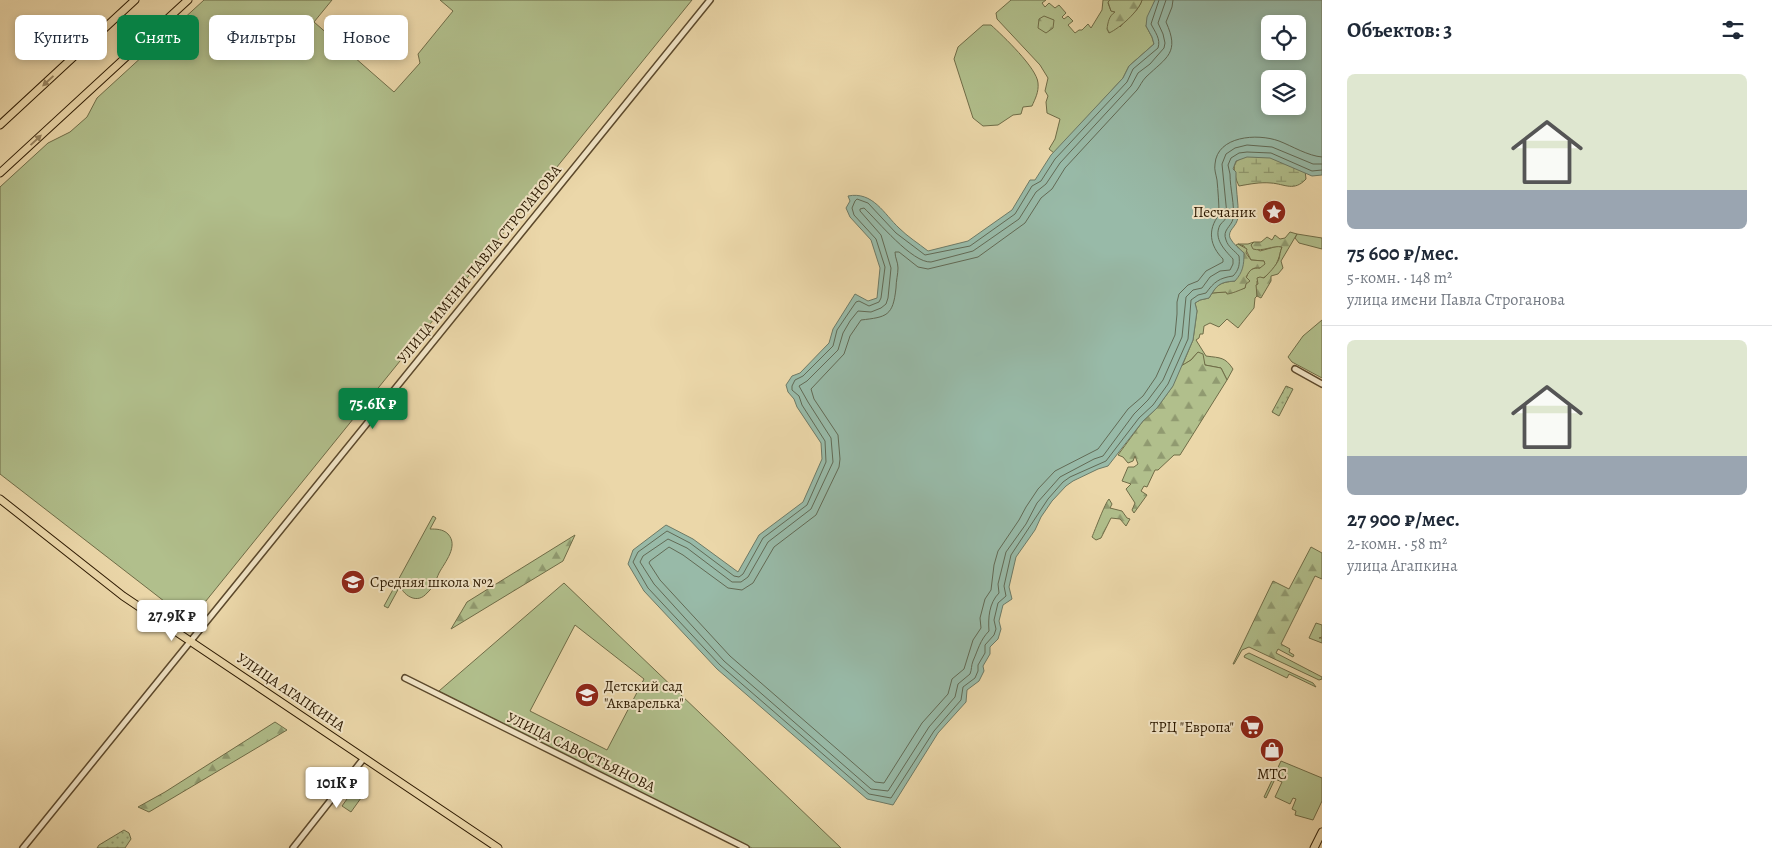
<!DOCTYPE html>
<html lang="ru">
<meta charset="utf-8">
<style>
:root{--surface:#fff;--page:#f2f2f3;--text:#1f2937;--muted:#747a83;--line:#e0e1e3;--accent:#0b8043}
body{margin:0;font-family:Alegreya,serif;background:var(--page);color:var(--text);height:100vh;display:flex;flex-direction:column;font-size:19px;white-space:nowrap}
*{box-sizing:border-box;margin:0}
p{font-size:16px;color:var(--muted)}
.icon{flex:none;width:28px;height:28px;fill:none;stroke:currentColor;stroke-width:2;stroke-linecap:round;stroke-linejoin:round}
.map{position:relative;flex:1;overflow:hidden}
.side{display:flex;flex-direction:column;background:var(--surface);width:450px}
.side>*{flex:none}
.banner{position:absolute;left:15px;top:15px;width:475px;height:45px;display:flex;gap:10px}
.fabs{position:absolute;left:1261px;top:15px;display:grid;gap:10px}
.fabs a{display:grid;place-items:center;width:45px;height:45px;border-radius:8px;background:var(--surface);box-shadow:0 2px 8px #0003;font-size:25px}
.price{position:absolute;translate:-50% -42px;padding:0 11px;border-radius:5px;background:#fff;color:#222;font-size:16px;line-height:32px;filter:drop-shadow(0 1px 2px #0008)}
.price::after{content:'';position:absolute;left:50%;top:30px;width:15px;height:11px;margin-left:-8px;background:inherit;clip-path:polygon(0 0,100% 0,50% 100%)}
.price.current{background:var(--accent);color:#fff}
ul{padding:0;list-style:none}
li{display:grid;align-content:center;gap:10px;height:265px;padding:0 25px}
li+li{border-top:1px solid var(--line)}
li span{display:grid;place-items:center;height:155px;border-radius:8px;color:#555}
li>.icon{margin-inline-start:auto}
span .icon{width:90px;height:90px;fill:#fffc;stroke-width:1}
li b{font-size:21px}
h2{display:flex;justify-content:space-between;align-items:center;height:60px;padding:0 25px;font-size:21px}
.tag{padding:0 18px;border-radius:8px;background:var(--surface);box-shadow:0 2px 8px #0003;font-size:18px;line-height:45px}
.tag.current{background:var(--accent);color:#fff}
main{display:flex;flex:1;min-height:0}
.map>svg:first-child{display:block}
.grass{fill:#b1bf8c;stroke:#6f6c47;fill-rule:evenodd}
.forest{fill:url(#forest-firs);stroke:#6f6c47}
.wetland{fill:url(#wetland-marsh);stroke:#6f6c47}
.park{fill:url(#park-dots);stroke:#6f6c47}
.water{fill:#98baa8;stroke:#6d7a66;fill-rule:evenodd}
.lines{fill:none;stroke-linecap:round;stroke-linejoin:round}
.shore{stroke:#626a55;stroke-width:1}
.minor-casing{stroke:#5c492c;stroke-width:8}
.major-casing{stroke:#2d1a02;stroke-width:9}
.minor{stroke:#f2e5c7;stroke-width:5}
.major{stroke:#ebd7a9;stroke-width:7}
.oneway{fill:#96825e}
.labels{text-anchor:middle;stroke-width:4;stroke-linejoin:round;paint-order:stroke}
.poi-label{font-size:15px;fill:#2d1a02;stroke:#f2e5c7;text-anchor:end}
.street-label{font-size:15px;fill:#2d1a02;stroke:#f2e5c7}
</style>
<main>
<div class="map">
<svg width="1322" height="848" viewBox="0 0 1322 848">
<defs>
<pattern id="forest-firs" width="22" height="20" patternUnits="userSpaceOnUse" patternTransform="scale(1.25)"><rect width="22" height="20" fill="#b1bf8c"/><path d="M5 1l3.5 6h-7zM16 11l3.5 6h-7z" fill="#909a70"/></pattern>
<pattern id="wetland-marsh" width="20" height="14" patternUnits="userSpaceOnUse" patternTransform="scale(1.25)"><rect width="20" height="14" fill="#b1bf8c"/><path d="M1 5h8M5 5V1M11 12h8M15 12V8" fill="none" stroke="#909a70"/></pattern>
<pattern id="park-dots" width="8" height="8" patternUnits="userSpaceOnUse" patternTransform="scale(1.25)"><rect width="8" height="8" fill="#b1bf8c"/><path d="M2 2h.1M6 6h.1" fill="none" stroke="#909a70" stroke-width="1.8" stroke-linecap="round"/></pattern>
</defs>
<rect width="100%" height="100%" fill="#ebd7a9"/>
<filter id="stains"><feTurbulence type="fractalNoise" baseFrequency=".004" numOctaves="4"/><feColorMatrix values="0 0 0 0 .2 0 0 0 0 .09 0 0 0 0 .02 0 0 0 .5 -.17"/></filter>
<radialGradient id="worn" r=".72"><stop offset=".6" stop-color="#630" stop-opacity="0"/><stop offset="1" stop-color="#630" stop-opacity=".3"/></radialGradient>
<g class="grass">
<path d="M 204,0 L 332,0 L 314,22 L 394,92 L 420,63 L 418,54 L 453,11 L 440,0 L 692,0 L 197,612 L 182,615 L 0,474 L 0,187 L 48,143 L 70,132 L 87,117 L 97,98 Z"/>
<path d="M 1011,0 L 1046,0 L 1042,3 L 1045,7 L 1049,3 L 1055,8 L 1059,5 L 1066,13 L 1062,17 L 1064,19 L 1068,16 L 1073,21 L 1068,25 L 1075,33 L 1079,30 L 1082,30 L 1088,24 L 1091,28 L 1102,10 L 1103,0 L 1110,0 L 1108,3 L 1111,11 L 1116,11 L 1120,27 C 1127,18 1139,11 1142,0 L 1155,0 L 1146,26 L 1152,37 L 1154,44 L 1129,66 L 1123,78 L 1054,153 L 1049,149 L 1055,139 L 1060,119 L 1047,113 L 1046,102 L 1048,96 L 1045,91 L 1048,78 L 1040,65 L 997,19 L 996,13 Z"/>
<path d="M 983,25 L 991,25 C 1003,36 1037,68 1038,83 C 1039,92 1035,99 1032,106 L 1023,107 L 1021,114 L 1013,115 L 998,125 L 983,126 L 973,118 L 954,59 L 958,47 Z"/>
<path d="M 1297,234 L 1322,238 L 1322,249 L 1299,243 L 1295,238 Z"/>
<path d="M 1254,242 L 1251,245 L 1260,251 L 1278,246 L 1282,247 C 1280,252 1280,255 1278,260 C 1275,269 1266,278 1257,281 L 1257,296 L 1255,298 L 1254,308 L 1238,328 L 1227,319 L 1219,327 L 1210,323 L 1204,326 L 1203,334 L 1200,334 L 1199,338 L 1196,340 L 1206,356 C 1221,358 1225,357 1233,369 L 1227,380 L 1221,368 L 1205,365 L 1198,352 L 1191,360 L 1182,366 L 1193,340 L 1197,311 L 1195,303 L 1200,300 L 1209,298 L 1212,293 L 1234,291 L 1245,288 C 1246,277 1247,267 1260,268 L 1264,261 L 1251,260 L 1244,246 L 1238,244 L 1248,244 Z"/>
<path d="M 1322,320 L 1322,378 L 1292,362 L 1288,357 L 1303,336 Z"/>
<path d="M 433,516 L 436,518 L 430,529 C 436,529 443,529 448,534 C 459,546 445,562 439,573 C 436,580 433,588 427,593 C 418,604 405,597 400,586 L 388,608 L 384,606 Z"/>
<path d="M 564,583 L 841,848 L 752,848 L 439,691 ZM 575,625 L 644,679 L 607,750 L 530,711 Z"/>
<path d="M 1316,623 L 1322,625 L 1322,637 L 1319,638 L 1322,638 L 1322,643 L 1309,638 Z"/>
<path d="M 1249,653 L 1313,683 L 1316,687 L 1289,674 L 1287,678 L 1244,657 L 1245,655 Z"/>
<path d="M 1281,761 L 1322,778 L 1322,801 L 1313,820 L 1295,815 L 1296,811 L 1292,809 L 1296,799 L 1293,798 L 1290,804 L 1275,797 L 1282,782 L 1275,779 L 1266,798 L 1264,797 Z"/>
<path d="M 352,792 L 361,798 L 351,812 L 342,806 Z"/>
</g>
<g class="forest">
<path d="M 1110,0 L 1142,0 C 1139,11 1120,28 1109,33 L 1107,29 C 1108,22 1109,16 1115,12 L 1111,11 L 1108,2 Z"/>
<path d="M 1044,16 L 1054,20 L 1053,28 L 1046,33 L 1038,28 L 1039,19 Z"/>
<path d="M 1290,232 L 1297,234 L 1281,261 L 1283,268 L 1278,274 L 1271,276 L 1271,281 L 1261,298 L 1257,296 L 1256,285 L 1258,284 L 1257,278 L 1260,277 L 1264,278 C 1269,273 1276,266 1279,259 C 1280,255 1280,252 1282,247 C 1273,245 1263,252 1253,249 L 1251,245 L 1254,242 L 1261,242 L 1267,237 L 1272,240 L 1275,235 L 1280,239 L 1285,238 Z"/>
<path d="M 1238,244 L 1247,249 L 1246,253 L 1251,260 L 1264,261 L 1265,264 L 1260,268 C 1252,267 1250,270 1246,277 L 1250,281 L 1246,284 L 1245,288 C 1240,290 1231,294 1227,294 L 1226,292 L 1212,293 C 1218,283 1224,282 1235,281 L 1244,254 L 1236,245 Z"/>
<path d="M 1198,352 L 1203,354 L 1205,365 L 1221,368 L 1227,380 L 1180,455 L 1174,455 L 1158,470 L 1155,470 L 1147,487 L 1144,486 L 1141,491 L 1147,495 L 1134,513 L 1132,510 L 1135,503 L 1126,489 L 1131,484 L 1122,481 L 1128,467 L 1134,467 L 1138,464 L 1135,456 L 1133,461 L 1128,463 L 1123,457 L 1118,455 L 1143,421 L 1157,408 L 1172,387 L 1181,366 L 1191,360 Z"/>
<path d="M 1109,499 L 1112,504 L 1110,508 L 1122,511 L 1127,518 L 1130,519 L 1126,526 L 1120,519 L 1111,518 L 1101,538 L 1096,540 L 1092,537 C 1095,530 1105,503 1109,499 Z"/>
<path d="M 575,535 L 563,561 L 451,629 L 467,602 Z"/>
<path d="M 1311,547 L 1322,553 L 1322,579 L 1315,576 L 1281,644 L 1290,649 L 1289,652 L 1294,655 L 1293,657 L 1278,649 L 1276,653 L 1322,677 L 1322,679 L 1319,680 L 1249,647 L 1242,650 L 1234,664 L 1233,664 L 1273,581 L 1289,589 Z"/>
<path d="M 275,722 L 287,730 L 149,812 L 138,807 L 165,792 Z"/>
</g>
<path class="wetland" d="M 1249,155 L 1267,155 L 1305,170 L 1306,179 C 1294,192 1285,184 1271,183 C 1260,182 1250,184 1239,186 C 1237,182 1236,179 1235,175 C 1232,161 1237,160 1249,155 Z"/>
<g class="park">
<path d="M 1286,386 L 1293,389 L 1279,416 L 1272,412 Z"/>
<path d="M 124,830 L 129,833 L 131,839 L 125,848 L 97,848 L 99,845 Z"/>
</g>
<path class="water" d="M 1155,0 L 1322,0 L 1322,175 L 1312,176 L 1270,158 L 1247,157 L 1236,161 L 1233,169 L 1236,172 C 1235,187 1239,202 1238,217 C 1237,227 1227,230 1230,238 C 1233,244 1240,249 1244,253 C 1244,265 1243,272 1235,281 C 1219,282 1217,285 1209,298 L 1200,300 L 1195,303 L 1197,311 L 1193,340 L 1173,386 L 1157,408 L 1143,421 L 1108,466 L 1098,469 L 1073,481 L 1066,486 L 1052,501 L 1041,517 L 1035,530 L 1016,557 L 1009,587 L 1012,599 L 1003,605 L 999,621 L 1001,629 L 998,639 L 990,647 L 990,654 L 983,666 L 984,671 L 979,681 L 967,690 L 966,702 L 938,733 L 893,805 L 867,799 L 717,669 L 644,591 L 628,564 L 633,550 L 666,525 L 693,539 L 738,572 L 759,535 L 803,502 L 822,459 L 821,443 L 797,407 L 794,399 L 788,392 L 786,385 L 792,376 L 800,373 L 829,343 L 833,329 L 855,294 L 868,301 L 877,298 L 880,268 L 871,240 L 850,217 L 846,208 L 850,201 L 848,196 C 873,191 884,214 899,228 C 908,237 918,243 928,251 L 968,241 L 1012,210 L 1030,180 L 1035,180 L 1051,155 L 1123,78 L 1129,66 L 1154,44 L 1152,37 L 1146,26 L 1147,17 ZM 1270,24 L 1298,24 L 1298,51 L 1270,51 ZM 1270,79 L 1298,79 L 1298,106 L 1270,106 Z"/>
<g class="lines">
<g class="shore">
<path d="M 1159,0 L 1151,24 C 1155,32 1161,39 1158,48 L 1133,69 L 1127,82 L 1055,159 L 1041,181 L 1032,186 L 1015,214 L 970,246 L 925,255 L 896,233 L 868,203 L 857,199 L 855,201 L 852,208 L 854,215 L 876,239 L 885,267 L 881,298 L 879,302 L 869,306 L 859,301 L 856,302 L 837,330 L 833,346 L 803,376 L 795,380 L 792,386 L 792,390 L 799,396 L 802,405 L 825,441 L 826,462 L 807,505 L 763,538 L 743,574 L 739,577 L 734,576 L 690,543 L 667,531 L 638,552 L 633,562 L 648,588 L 720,665 L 869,794 L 891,798 L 934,731 L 961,700 L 963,687 L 975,678 L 978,671 L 978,665 L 985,653 L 985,645 L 994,635 L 996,629 L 994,620 L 998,603 L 1006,596 L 1004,586 L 1011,555 L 1048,499 L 1063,482 L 1070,477 L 1106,461 L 1139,418 L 1153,405 L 1168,384 L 1188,339 L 1191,300 L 1198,295 L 1206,293 C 1214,282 1219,278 1233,276 C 1239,270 1240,264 1239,256 C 1235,251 1228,247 1226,240 C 1222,230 1231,227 1233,219 C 1235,205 1230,189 1230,174 L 1228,165 L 1231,158 L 1239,153 L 1247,152 L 1271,153 L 1312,171 L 1322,170"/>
<path d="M 1166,0 L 1158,23 L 1163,34 L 1165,43 L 1164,48 L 1150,64 L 1138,73 L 1131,86 L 1060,163 L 1046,184 L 1036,192 L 1019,219 L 973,251 L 931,262 C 912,263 878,221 864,208 L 860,209 L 860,211 L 881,235 L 891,268 L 888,298 L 886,304 L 881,308 L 871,312 L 858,311 L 850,321 L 843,333 L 838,350 L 807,381 L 799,386 L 808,402 L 831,438 L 833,462 L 811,509 L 768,542 L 748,577 L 741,582 L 732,582 L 687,548 L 668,539 L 643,556 L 640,562 L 654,584 L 724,661 L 871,789 L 888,791 L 929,727 L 955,697 L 958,684 L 970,674 C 972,669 971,666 973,661 C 978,650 980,640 989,631 C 988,618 989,603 999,593 L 998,584 L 1006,552 L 1026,524 L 1037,503 L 1060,477 L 1094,459 L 1103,456 L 1134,414 L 1148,400 L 1163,380 L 1182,337 L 1186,297 L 1193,290 L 1202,288 L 1210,277 L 1220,271 L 1230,270 L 1233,264 L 1233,259 C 1225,250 1213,239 1220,225 C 1223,221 1226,220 1227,215 L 1222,164 L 1226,154 L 1235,148 L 1247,145 L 1272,147 L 1313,164 L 1322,164"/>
<path d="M 1173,0 L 1172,7 L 1166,22 C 1180,53 1167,57 1146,77 C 1142,81 1140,86 1137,90 L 1065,168 L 1052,189 L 1041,198 L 1025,223 L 978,257 L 928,269 L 918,267 L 899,252 L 895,252 C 895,258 898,262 898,268 C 898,274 896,281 896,288 C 893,316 887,317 861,320 L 850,336 L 844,354 L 811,389 L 814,399 L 838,435 L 840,459 L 839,467 L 816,515 L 774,547 L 753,583 L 742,590 L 728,588 L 683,555 L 669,547 L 650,561 L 649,563 L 660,580 L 730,656 L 875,782 L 884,783 L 922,723 L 948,694 L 952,679 L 964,669 L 973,640 L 981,628 L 980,618 L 985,599 L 991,590 L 994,565 L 998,551 L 1019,520 L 1026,507 L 1038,489 L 1055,471 L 1098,449 L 1128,409 L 1143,396 L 1156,377 L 1175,335 L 1177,314 L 1177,302 L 1179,294 L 1188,285 L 1198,281 L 1206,271 L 1223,262 L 1223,259 C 1210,246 1207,230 1219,215 C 1219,203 1218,191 1217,180 C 1216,174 1214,170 1215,164 C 1217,136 1257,133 1279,141 C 1292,146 1308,156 1322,157"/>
</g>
<g class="minor-casing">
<g id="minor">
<path d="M 1295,369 L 1322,384"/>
<path d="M 405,678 L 746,848"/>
<path d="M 23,848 L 710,0"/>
<path d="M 293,848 L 364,758"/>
</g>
</g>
<g class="major-casing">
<g id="major">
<path d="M 0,125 L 135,0"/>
<path d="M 0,173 L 188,0"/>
<path d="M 0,499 L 123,596 L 498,848"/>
<path d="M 1314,848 L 1322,832"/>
</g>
</g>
<use href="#minor" class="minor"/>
<use href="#major" class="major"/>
</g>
<defs><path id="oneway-solid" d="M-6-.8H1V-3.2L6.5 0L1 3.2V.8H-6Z" transform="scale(1.25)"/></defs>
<g class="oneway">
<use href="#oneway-solid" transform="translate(48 81) rotate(137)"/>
<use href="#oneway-solid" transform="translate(36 140) rotate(-43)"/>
</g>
<defs>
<g id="sight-disc" transform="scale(1.25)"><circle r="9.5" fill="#8f2418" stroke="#f2e5c7"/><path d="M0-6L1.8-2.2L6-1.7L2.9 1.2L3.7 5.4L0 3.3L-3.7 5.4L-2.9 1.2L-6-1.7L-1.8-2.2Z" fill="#fff"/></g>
<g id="school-disc" transform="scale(1.25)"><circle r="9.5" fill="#8f2418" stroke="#f2e5c7"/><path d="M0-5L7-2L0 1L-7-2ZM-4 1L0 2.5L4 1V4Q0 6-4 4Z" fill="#fff"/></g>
<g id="supermarket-disc" transform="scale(1.25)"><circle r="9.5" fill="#8f2418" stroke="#f2e5c7"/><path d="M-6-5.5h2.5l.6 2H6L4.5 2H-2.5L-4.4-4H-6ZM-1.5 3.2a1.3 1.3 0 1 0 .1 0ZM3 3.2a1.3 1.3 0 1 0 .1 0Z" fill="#fff"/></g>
<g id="shop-disc" transform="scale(1.25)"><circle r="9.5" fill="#8f2418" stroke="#f2e5c7"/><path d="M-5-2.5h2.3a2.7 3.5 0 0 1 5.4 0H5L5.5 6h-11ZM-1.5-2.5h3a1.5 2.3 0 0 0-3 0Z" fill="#fff"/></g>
</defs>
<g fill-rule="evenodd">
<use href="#sight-disc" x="1274" y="212"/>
<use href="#school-disc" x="353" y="582"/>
<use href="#school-disc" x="587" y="695"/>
<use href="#supermarket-disc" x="1252" y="727"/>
<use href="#shop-disc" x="1272" y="750"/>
</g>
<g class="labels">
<g class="poi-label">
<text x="1256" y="217">Песчаник</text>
<text x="370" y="587" text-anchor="start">Средняя школа №2</text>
<text x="604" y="691" text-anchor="start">Детский сад<tspan x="604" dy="17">"Акварелька"</tspan></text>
<text x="1234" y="732">ТРЦ "Европа"</text>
<text x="1272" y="779" text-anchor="middle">МТС</text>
</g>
<g class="street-label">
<text transform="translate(479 264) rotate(-51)" y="5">УЛИЦА ИМЕНИ ПАВЛА СТРОГАНОВА</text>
<text transform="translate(291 692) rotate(34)" y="5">УЛИЦА АГАПКИНА</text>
<text transform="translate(581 752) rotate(26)" y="5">УЛИЦА САВОСТЬЯНОВА</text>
</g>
</g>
<rect width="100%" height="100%" filter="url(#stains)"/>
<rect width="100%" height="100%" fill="url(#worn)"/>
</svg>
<div class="fabs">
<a><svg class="icon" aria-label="locate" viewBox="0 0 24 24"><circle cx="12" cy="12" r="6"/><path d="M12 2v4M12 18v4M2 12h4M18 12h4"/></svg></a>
<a><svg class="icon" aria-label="layers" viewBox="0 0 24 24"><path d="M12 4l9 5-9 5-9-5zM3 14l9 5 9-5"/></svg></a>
</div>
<b class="price current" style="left:373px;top:430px">75.6K ₽</b>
<b class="price" style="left:172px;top:642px">27.9K ₽</b>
<b class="price" style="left:337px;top:809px">101K ₽</b>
<div class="banner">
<a class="tag">Купить</a>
<a class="tag current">Снять</a>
<a class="tag">Фильтры</a>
<a class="tag">Новое</a>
</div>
</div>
<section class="side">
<h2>Объектов: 3<svg class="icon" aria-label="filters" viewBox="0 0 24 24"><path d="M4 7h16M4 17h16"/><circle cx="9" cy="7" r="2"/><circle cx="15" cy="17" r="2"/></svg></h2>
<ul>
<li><span style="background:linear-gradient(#dfe7d0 75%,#9aa5b1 0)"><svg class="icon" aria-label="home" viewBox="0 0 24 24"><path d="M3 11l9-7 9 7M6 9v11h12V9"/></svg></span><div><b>75 600 ₽/мес.</b><p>5-комн. · 148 m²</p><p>улица имени Павла Строганова</p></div></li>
<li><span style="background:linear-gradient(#dfe7d0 75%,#9aa5b1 0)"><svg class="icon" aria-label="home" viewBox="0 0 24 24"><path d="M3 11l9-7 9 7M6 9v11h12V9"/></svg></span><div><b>27 900 ₽/мес.</b><p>2-комн. · 58 m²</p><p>улица Агапкина</p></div></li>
</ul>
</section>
</main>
